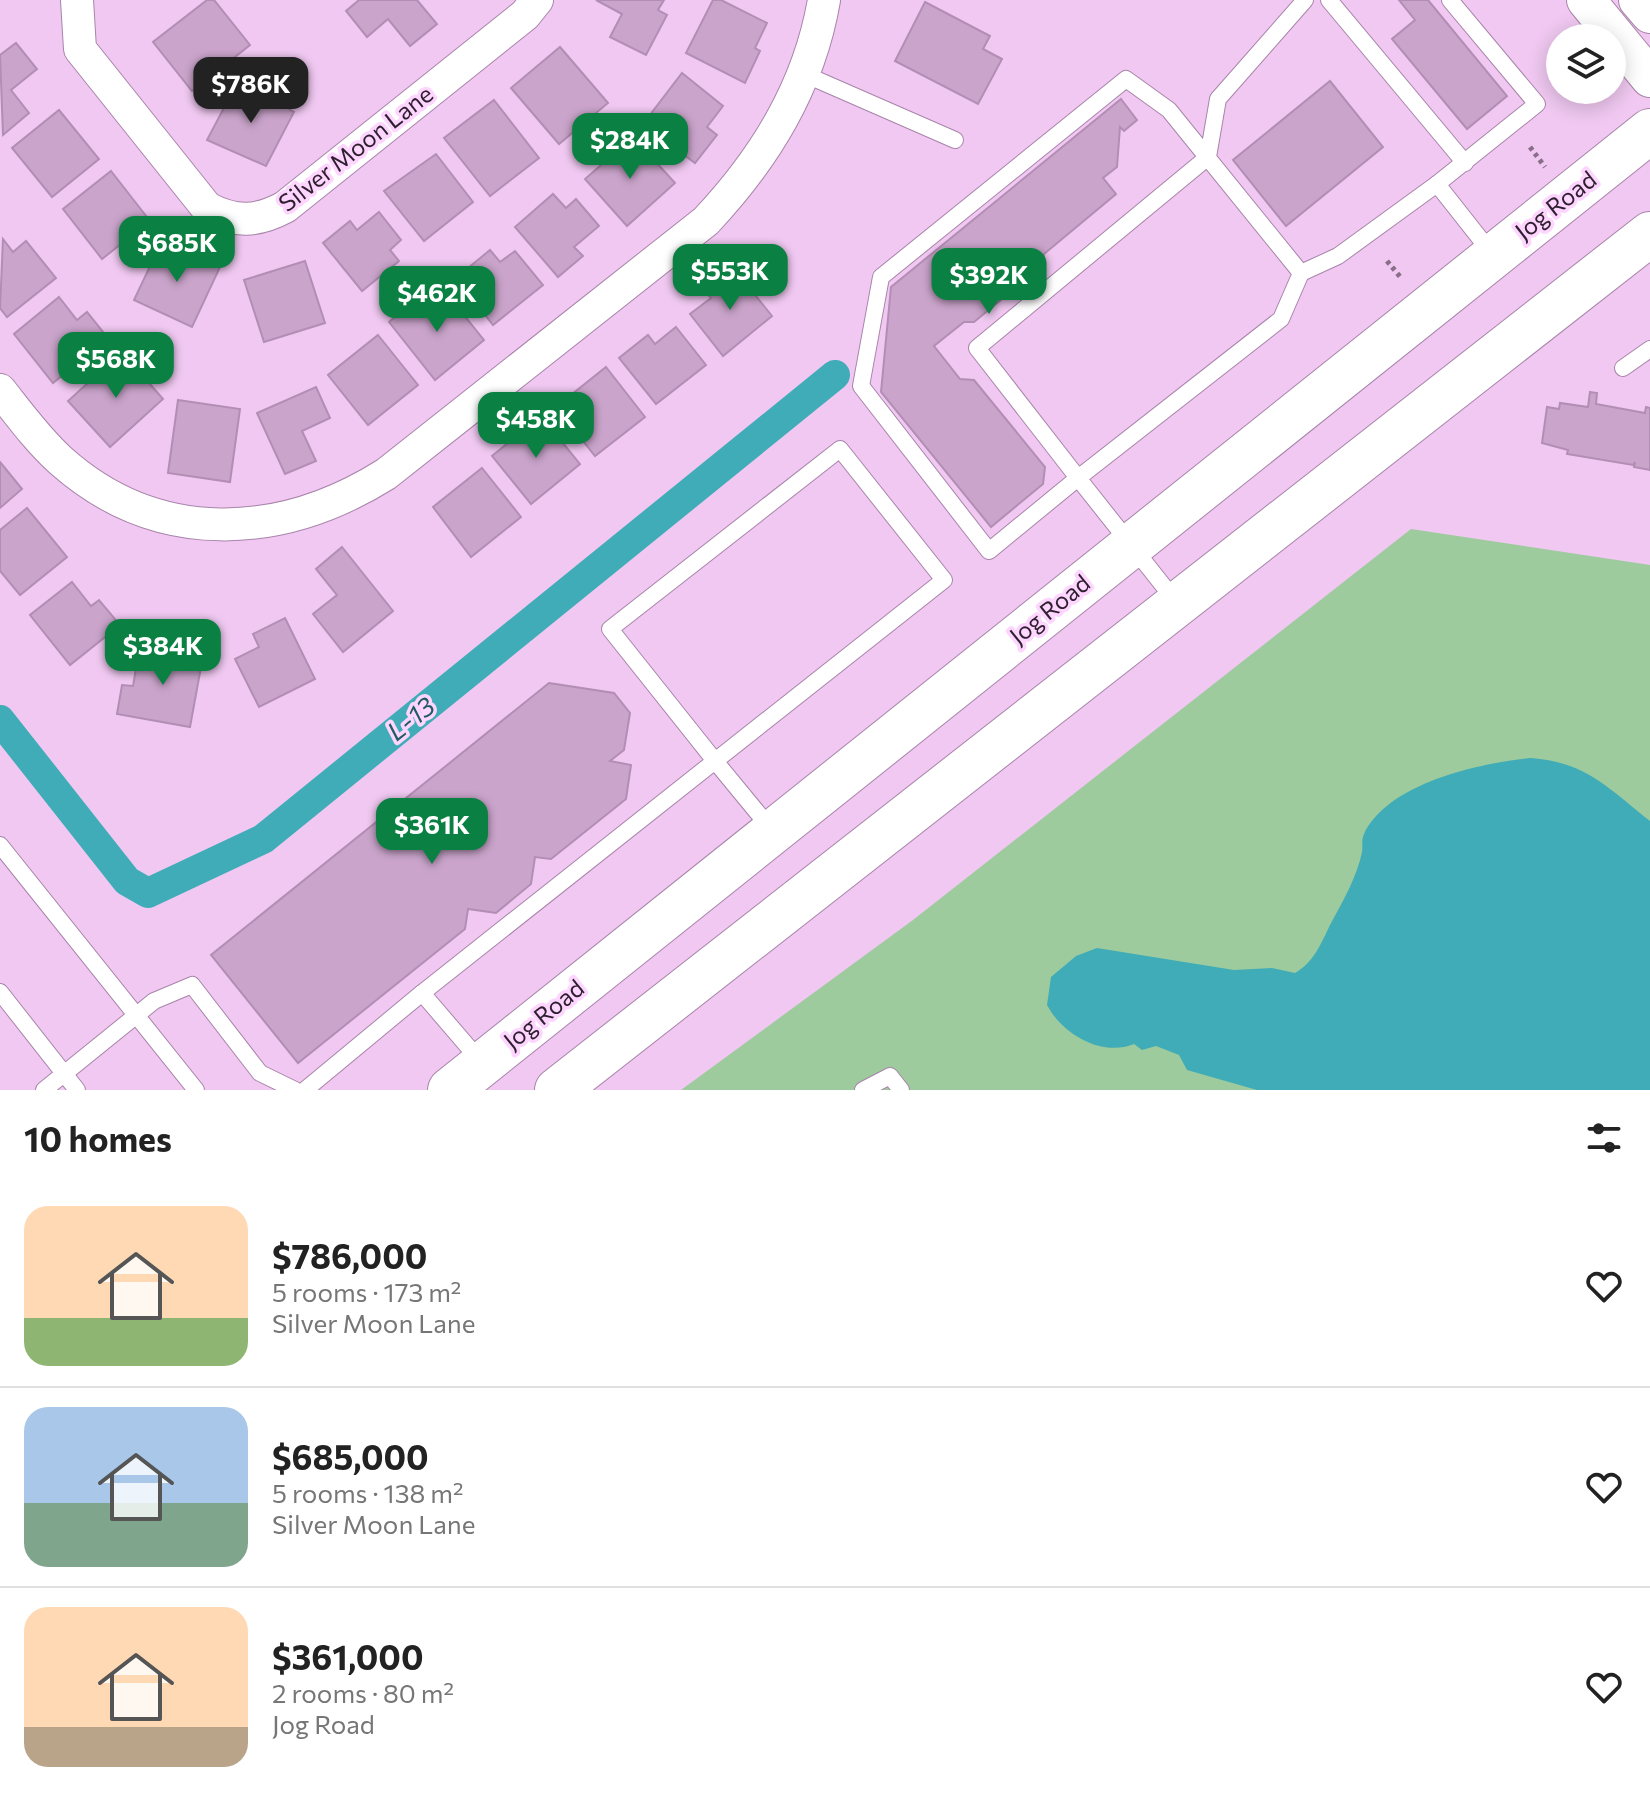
<!DOCTYPE html>
<meta charset="utf-8">
<style>
:root{--surface:#fff;--page:#f2f2f2;--text:#222;--muted:#767676;--line:#e0e0e0;--accent:#0b8043}
body{margin:0;font-family:Commissioner,sans-serif;background:var(--page);color:var(--text);height:100vh;display:flex;flex-direction:column;font-size:30px;white-space:nowrap}
*{box-sizing:border-box;margin:0}
p{font-size:26px;color:var(--muted)}
.icon{flex:none;width:44px;height:44px;fill:none;stroke:currentColor;stroke-width:2;stroke-linecap:round;stroke-linejoin:round}
.map{position:relative;height:1090px;overflow:hidden}
.drawer{display:flex;flex-direction:column;background:var(--surface);flex:1}
.drawer>*{flex:none}
.buttons{position:absolute;left:1546px;top:24px;display:grid;gap:16px}
.buttons a{display:grid;place-items:center;width:80px;height:80px;border-radius:50%;background:var(--surface);box-shadow:0 4px 20px #0003;font-size:40px}
.price{position:absolute;translate:-50% -68px;padding:0 18px;border-radius:16px;background:var(--accent);color:#fff;font-size:26px;line-height:52px;filter:drop-shadow(0 2px 4px #0008)}
.price::after{content:'';position:absolute;left:50%;top:48px;width:24px;height:18px;margin-left:-12px;background:inherit;clip-path:polygon(0 0,100% 0,50% 100%)}
.price.active{background:#222;color:#fff}
ul{padding:0;list-style:none}
li{display:flex;align-items:center;gap:24px;height:200px;padding:0 24px}
li+li{border-top:2px solid var(--line)}
li span{display:grid;place-items:center;flex:none;width:224px;height:160px;border-radius:24px;color:#555}
li>.icon{margin-inline-start:auto}
span .icon{width:96px;height:96px;fill:#fffc;stroke-width:1}
li b{font-size:34px}
h2{display:flex;justify-content:space-between;align-items:center;height:96px;padding:0 24px;font-size:34px}
.map>svg:first-child{display:block}
.green{fill:#9dcb9d}
.water{fill:#40acb8}
.lines{fill:none;stroke-linecap:round;stroke-linejoin:round}
.canal{stroke:#40acb8;stroke-width:30}
.building{fill:#caa4cb;stroke:#b38eb4;stroke-width:2}
.service-casing{stroke:#a884aa;stroke-width:18}
.minor-casing{stroke:#a884aa;stroke-width:34}
.tertiary-casing{stroke:#a884aa;stroke-width:40}
.secondary-casing{stroke:#a884aa;stroke-width:46}
.path{stroke:#886e89;stroke-width:5;stroke-dasharray:4 4;stroke-linecap:butt}
.service{stroke:#fff;stroke-width:16}
.minor{stroke:#fff;stroke-width:32}
.tertiary{stroke:#fff;stroke-width:38}
.secondary{stroke:#fff;stroke-width:44}
.labels{text-anchor:middle;stroke-width:7;stroke-linejoin:round;paint-order:stroke}
.street-label{font-size:24px;fill:#2e1f2f;stroke:#fdd5fe}
.water-label{font-size:26px;font-style:italic;fill:#1f5b61;stroke:#fdd5fe}
</style>
<div class="map">
<svg width="1650" height="1090" viewBox="0 0 1650 1090">
<rect width="100%" height="100%" fill="#f0c8f1"/>
<path class="green" d="M 1411,529 L 1650,565 L 1650,1090 L 681,1090 L 913,920 Z"/>
<path class="water" d="M 1531,758 C 1586,762 1608,788 1650,821 L 1650,1090 L 1257,1090 L 1187,1070 L 1179,1055 L 1156,1046 L 1142,1050 L 1134,1044 C 1102,1057 1063,1035 1047,1005 L 1051,977 L 1076,956 L 1097,948 L 1234,970 L 1272,968 L 1295,973 C 1313,963 1321,944 1330,925 C 1342,903 1357,877 1362,852 C 1363,846 1361,840 1364,834 C 1388,783 1480,763 1531,758 Z"/>
<g class="lines">
<path class="canal" d="M 0,720 L 127,881 L 148,893 L 263,839 L 835,375"/>
</g>
<g class="building">
<path d="M 207,0 L 214,0 L 250,45 L 192,91 L 153,42 Z"/>
<path d="M 359,0 L 417,0 L 437,24 L 410,46 L 388,19 L 367,37 L 346,11 Z"/>
<path d="M 596,0 L 664,0 L 658,10 L 667,15 L 646,55 L 610,37 L 622,14 Z"/>
<path d="M 713,0 L 721,0 L 767,23 L 755,48 L 760,51 L 745,83 L 686,53 Z"/>
<path d="M 1399,0 L 1428,0 L 1507,96 L 1467,129 L 1392,39 L 1415,20 Z"/>
<path d="M 925,2 L 990,36 L 983,49 L 1002,59 L 978,104 L 895,61 Z"/>
<path d="M 16,43 L 37,69 L 11,90 L 29,113 L 3,135 L 0,55 Z"/>
<path d="M 560,47 L 608,103 L 559,144 L 511,88 Z"/>
<path d="M 682,73 L 723,106 L 707,127 L 717,135 L 695,163 L 643,124 Z"/>
<path d="M 238,81 L 294,112 L 266,166 L 207,140 Z"/>
<path d="M 1330,81 L 1383,147 L 1286,226 L 1233,160 Z"/>
<path d="M 1121,99 L 1137,120 L 1124,131 L 1120,127 L 1117,167 L 1103,178 L 1116,194 L 1044,254 L 1042,267 L 1027,266 L 1026,279 L 974,322 L 964,322 L 934,346 L 960,379 L 974,380 L 1045,467 L 1043,484 L 991,527 L 881,392 L 891,287 Z"/>
<path d="M 494,100 L 539,158 L 490,196 L 444,138 Z"/>
<path d="M 59,110 L 99,159 L 52,197 L 12,148 Z"/>
<path d="M 633,137 L 675,183 L 627,226 L 585,179 Z"/>
<path d="M 436,154 L 473,202 L 424,241 L 384,191 Z"/>
<path d="M 111,171 L 150,221 L 102,259 L 63,209 Z"/>
<path d="M 553,194 L 566,208 L 576,199 L 599,226 L 574,247 L 583,256 L 558,277 L 515,227 Z"/>
<path d="M 379,212 L 401,240 L 390,250 L 399,261 L 362,291 L 323,243 L 350,221 L 357,230 Z"/>
<path d="M 3,239 L 13,252 L 26,241 L 56,278 L 7,317 L 0,308 Z"/>
<path d="M 161,243 L 220,267 L 192,327 L 134,300 Z"/>
<path d="M 490,250 L 500,262 L 515,251 L 543,285 L 493,325 L 456,278 Z"/>
<path d="M 305,261 L 325,323 L 264,342 L 244,280 Z"/>
<path d="M 732,266 L 772,316 L 723,356 L 690,314 L 711,298 L 703,289 Z"/>
<path d="M 447,294 L 484,340 L 435,380 L 389,322 L 417,299 L 427,311 Z"/>
<path d="M 59,297 L 77,320 L 87,312 L 108,338 L 53,383 L 14,334 Z"/>
<path d="M 676,327 L 706,365 L 656,404 L 619,358 L 648,335 L 655,344 Z"/>
<path d="M 378,335 L 418,385 L 368,425 L 328,375 Z"/>
<path d="M 122,352 L 163,399 L 110,447 L 68,401 Z"/>
<path d="M 606,367 L 645,417 L 595,456 L 556,407 Z"/>
<path d="M 316,387 L 330,418 L 302,431 L 316,461 L 285,474 L 257,413 Z"/>
<path d="M 1590,392 L 1597,393 L 1596,404 L 1645,413 L 1646,407 L 1650,408 L 1650,470 L 1634,467 L 1635,462 L 1633,465 L 1567,454 L 1568,450 L 1542,443 L 1547,407 L 1559,409 L 1560,403 L 1588,407 Z"/>
<path d="M 178,400 L 240,409 L 230,482 L 168,473 Z"/>
<path d="M 541,416 L 580,464 L 531,504 L 492,456 Z"/>
<path d="M 0,462 L 22,489 L 0,508 Z"/>
<path d="M 482,468 L 521,517 L 471,557 L 433,507 Z"/>
<path d="M 27,508 L 67,557 L 20,595 L 0,571 L 0,530 Z"/>
<path d="M 342,547 L 393,611 L 343,652 L 313,614 L 337,595 L 316,569 Z"/>
<path d="M 72,582 L 91,606 L 99,600 L 120,625 L 70,665 L 30,615 Z"/>
<path d="M 285,618 L 315,679 L 259,707 L 235,659 L 259,647 L 253,634 Z"/>
<path d="M 140,645 L 203,656 L 190,727 L 117,714 L 122,685 L 133,686 Z"/>
<path d="M 549,683 L 614,693 L 630,713 L 624,750 L 610,761 L 631,765 L 626,799 L 551,859 L 535,857 L 531,884 L 496,913 L 468,909 L 465,929 L 298,1063 L 211,955 Z"/>
</g>
<g class="lines">
<g class="service-casing">
<g id="service">
<path d="M 1329,0 L 1465,163"/>
<path d="M 804,74 L 955,140"/>
<path d="M 1437,184 L 1537,104 L 1450,0"/>
<path d="M 1301,273 L 1338,256 L 1437,184 L 1493,255"/>
<path d="M 1623,368 L 1650,349"/>
<path d="M 840,449 L 944,580 L 715,761 L 610,629 Z"/>
<path d="M 1177,603 L 1078,478 L 1281,319 L 1301,273 L 1169,110 L 1126,79 L 881,277 L 861,386 L 989,551 L 1078,478 L 977,348 L 1208,157 L 1218,99 L 1305,0"/>
<path d="M 0,845 L 196,1090"/>
<path d="M 0,992 L 77,1090"/>
<path d="M 422,993 L 715,761 L 771,829"/>
<path d="M 44,1090 L 154,1001 L 192,985 L 260,1073 L 295,1090"/>
<path d="M 305,1090 L 422,993 L 482,1063"/>
<path d="M 863,1090 L 890,1076 L 901,1090"/>
</g>
</g>
<g class="minor-casing">
<g id="minor">
<path d="M 77,0 L 80,49 L 207,208 C 236,223 257,222 285,207 L 525,15 L 537,0"/>
<path d="M 0,390 C 19,414 37,439 60,460 C 157,547 281,540 386,474 L 706,221 C 765,158 809,87 824,0"/>
</g>
</g>
<g class="tertiary-casing">
<g id="tertiary">
<path d="M 1586,0 L 1650,78"/>
<path d="M 1638,0 L 1650,14"/>
</g>
</g>
<g class="secondary-casing">
<g id="secondary">
<path d="M 450,1090 L 1650,131"/>
<path d="M 557,1090 L 1650,234"/>
</g>
</g>
<g class="path">
<path d="M 1530,147 L 1545,167"/>
<path d="M 1387,261 L 1402,279"/>
</g>
<use href="#service" class="service"/>
<use href="#minor" class="minor"/>
<use href="#tertiary" class="tertiary"/>
<use href="#secondary" class="secondary"/>
</g>
<g class="labels">
<g class="street-label">
<text transform="translate(356 149) rotate(-38)" y="8">Silver Moon Lane</text>
<text transform="translate(1556 206) rotate(-38)" y="8">Jog Road</text>
<text transform="translate(1050 610) rotate(-39)" y="8">Jog Road</text>
<text transform="translate(544 1015) rotate(-39)" y="8">Jog Road</text>
</g>
<g class="water-label">
<text transform="translate(411 719) rotate(-39)" y="9">L-13</text>
</g>
</g>
</svg>
<div class="buttons">
<a><svg class="icon" aria-label="layers" viewBox="0 0 24 24"><path d="M12 4l9 5-9 5-9-5zM3 14l9 5 9-5"/></svg></a>
</div>
<b class="price active" style="left:251px;top:125px">$786K</b>
<b class="price" style="left:630px;top:181px">$284K</b>
<b class="price" style="left:177px;top:284px">$685K</b>
<b class="price" style="left:730px;top:312px">$553K</b>
<b class="price" style="left:989px;top:316px">$392K</b>
<b class="price" style="left:437px;top:334px">$462K</b>
<b class="price" style="left:116px;top:400px">$568K</b>
<b class="price" style="left:536px;top:460px">$458K</b>
<b class="price" style="left:163px;top:687px">$384K</b>
<b class="price" style="left:432px;top:866px">$361K</b>
</div>
<section class="drawer">
<h2>10 homes<svg class="icon" aria-label="filters" viewBox="0 0 24 24"><path d="M4 7h16M4 17h16"/><circle cx="9" cy="7" r="2"/><circle cx="15" cy="17" r="2"/></svg></h2>
<ul>
<li><span style="background:linear-gradient(#ffd9b3 70%,#8fb573 0)"><svg class="icon" aria-label="home" viewBox="0 0 24 24"><path d="M3 11l9-7 9 7M6 9v11h12V9"/></svg></span><div><b>$786,000</b><p>5 rooms · 173 m²</p><p>Silver Moon Lane</p></div><svg class="icon" aria-label="heart" viewBox="0 0 24 24"><path d="M12 20l-8-8c-3-5 5-10 8-4 3-6 11-1 8 4z"/></svg></li>
<li><span style="background:linear-gradient(#a9c7e8 60%,#7fa58c 0)"><svg class="icon" aria-label="home" viewBox="0 0 24 24"><path d="M3 11l9-7 9 7M6 9v11h12V9"/></svg></span><div><b>$685,000</b><p>5 rooms · 138 m²</p><p>Silver Moon Lane</p></div><svg class="icon" aria-label="heart" viewBox="0 0 24 24"><path d="M12 20l-8-8c-3-5 5-10 8-4 3-6 11-1 8 4z"/></svg></li>
<li><span style="background:linear-gradient(#ffd9b3 75%,#b9a48a 0)"><svg class="icon" aria-label="home" viewBox="0 0 24 24"><path d="M3 11l9-7 9 7M6 9v11h12V9"/></svg></span><div><b>$361,000</b><p>2 rooms · 80 m²</p><p>Jog Road</p></div><svg class="icon" aria-label="heart" viewBox="0 0 24 24"><path d="M12 20l-8-8c-3-5 5-10 8-4 3-6 11-1 8 4z"/></svg></li>
</ul>
</section>
